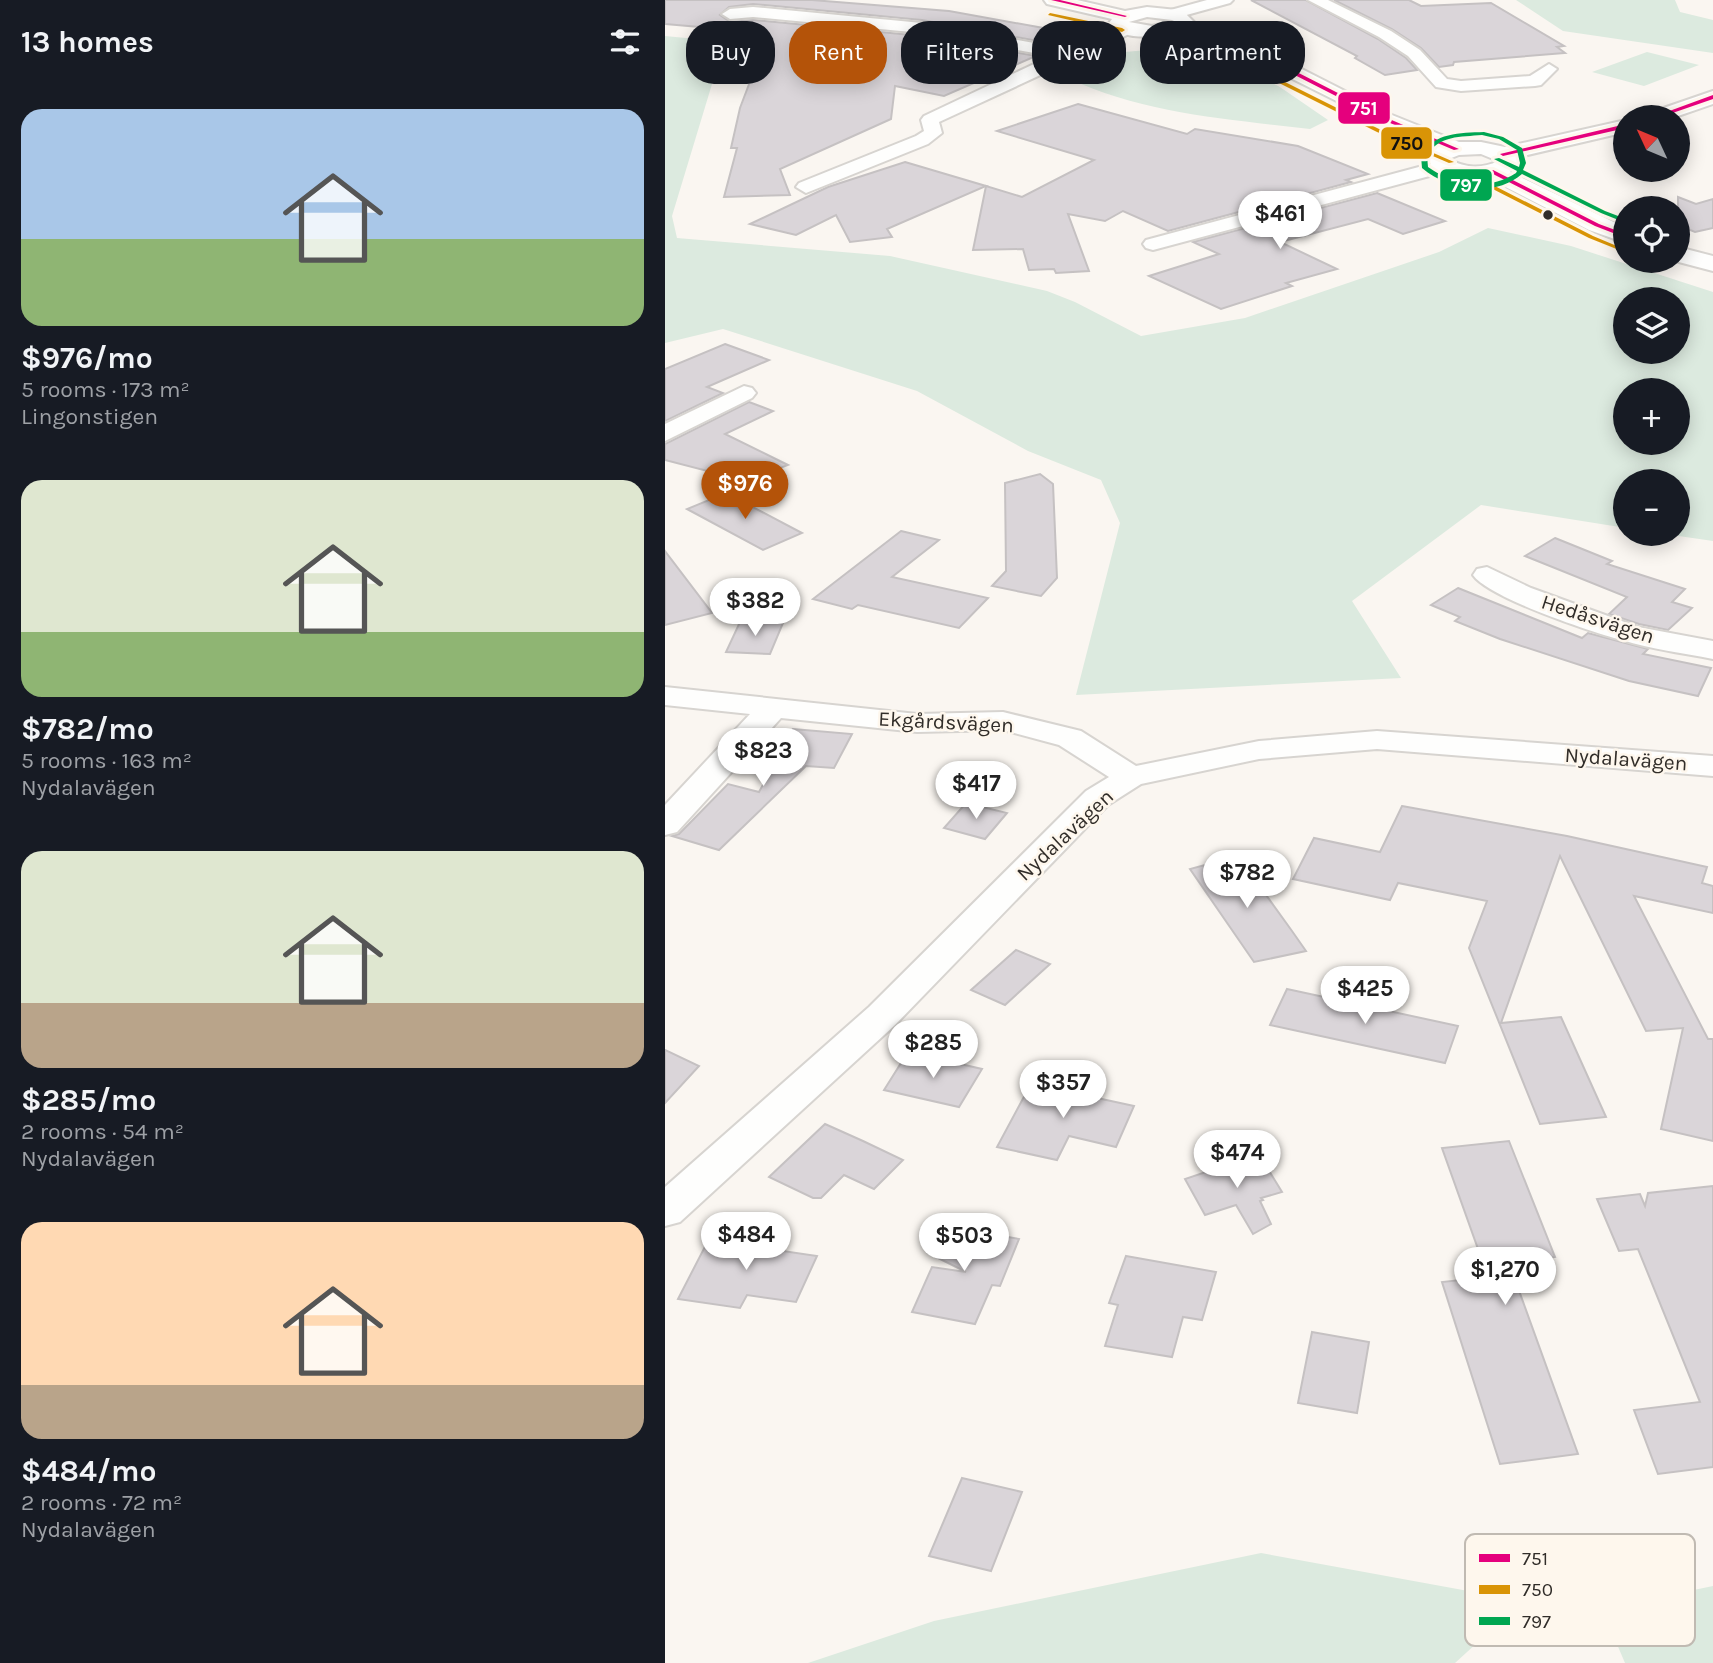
<!DOCTYPE html>
<meta charset="utf-8">
<style>
:root{--surface:#171b24;--page:#20242c;--text:#f1f3f6;--muted:#9ea1a6;--accent:#b45309}
body{margin:0;font-family:Karla,sans-serif;background:var(--page);color:var(--text);height:100vh;display:flex;flex-direction:column;font-size:26px;white-space:nowrap}
*{box-sizing:border-box;margin:0}
p{font-size:23px;color:var(--muted)}
.icon{flex:none;width:38px;height:38px;fill:none;stroke:currentColor;stroke-width:2;stroke-linecap:round;stroke-linejoin:round}
.map{position:relative;flex:1;overflow:hidden}
.details{display:flex;flex-direction:column;background:var(--surface);width:665px}
.details>*{flex:none}
.hud{position:absolute;left:21px;top:21px;width:665px;height:63px;display:flex;gap:14px}
.needle{width:46px;rotate:314deg}
.tools{position:absolute;left:948px;top:105px;display:grid;gap:14px}
.tools a{display:grid;place-items:center;width:77px;height:77px;border-radius:50%;background:var(--surface);box-shadow:0 4px 18px #0003;font-size:35px}
.price{position:absolute;translate:-50% -60px;padding:0 16px;border-radius:24px;background:#fff;color:#222;font-size:23px;line-height:46px;filter:drop-shadow(0 2px 4px #0008)}
.price::after{content:'';position:absolute;left:50%;top:42px;width:21px;height:16px;margin-left:-10px;background:inherit;clip-path:polygon(0 0,100% 0,50% 100%)}
.price.current{background:var(--accent);color:#fff}
ul{padding:0;list-style:none}
li{display:grid;align-content:center;gap:14px;height:371px;padding:0 21px}
li span{display:grid;place-items:center;height:217px;border-radius:21px;color:#555}
li>.icon{margin-inline-start:auto}
span .icon{width:126px;height:126px;fill:#fffc;stroke-width:1}
li b{font-size:30px}
h2{display:flex;justify-content:space-between;align-items:center;height:84px;padding:0 21px;font-size:30px}
.pill{padding:0 24px;border-radius:28px;background:var(--surface);box-shadow:0 4px 18px #0003;font-size:24px;line-height:63px}
.pill.current{background:var(--accent);color:#fff}
main{display:flex;flex:1;min-height:0}
.map>svg:first-child{display:block}
.green{fill:#dceadf;fill-rule:evenodd}
.building{fill:#dad5d9;stroke:#c5c1c2;stroke-width:2}
.lines{fill:none;stroke-linecap:round;stroke-linejoin:round}
.minor-casing{stroke:#d7d4d0;stroke-width:4}
.tertiary-casing{stroke:#d7d4d0;stroke-width:4}
.minor{fill:#fefefd;fill-rule:evenodd}
.tertiary{fill:#fefefd;fill-rule:evenodd}
.bus-1-casing{stroke:#fef7ed;stroke-width:6}
.bus-2-casing{stroke:#fef7ed;stroke-width:6}
.bus-3-casing{stroke:#fef7ed;stroke-width:6}
.bus-1{fill:#e5007d;fill-rule:evenodd}
.bus-2{fill:#d99406;fill-rule:evenodd}
.bus-3{fill:#00a651;fill-rule:evenodd}
.bus-dot{fill:#312d29;stroke:#fef7ed;stroke-width:2.5}
.labels{text-anchor:middle;stroke-width:5;stroke-linejoin:round;paint-order:stroke}
.street-label{font-size:21px;fill:#312d29;stroke:#fef7ed}
.key{fill:#fef7ed;stroke:#c0bab2;stroke-width:2}
.key-label{font-size:19px;fill:#312d29}
.line-badge{stroke:#fef7ed;stroke-width:2.5}
.badge-label{font-size:19px;text-anchor:middle;font-weight:bold;fill:#fff}
.pale-badge-label{font-size:19px;text-anchor:middle;font-weight:bold;fill:#111}
</style>
<main>
<section class="details">
<h2>13 homes<svg class="icon" aria-label="filters" viewBox="0 0 24 24"><path d="M4 7h16M4 17h16"/><circle cx="9" cy="7" r="2"/><circle cx="15" cy="17" r="2"/></svg></h2>
<ul>
<li><span style="background:linear-gradient(#a9c7e8 60%,#8fb573 0)"><svg class="icon" aria-label="home" viewBox="0 0 24 24"><path d="M3 11l9-7 9 7M6 9v11h12V9"/></svg></span><div><b>$976/mo</b><p>5 rooms · 173 m²</p><p>Lingonstigen</p></div></li>
<li><span style="background:linear-gradient(#dfe7d0 70%,#8fb573 0)"><svg class="icon" aria-label="home" viewBox="0 0 24 24"><path d="M3 11l9-7 9 7M6 9v11h12V9"/></svg></span><div><b>$782/mo</b><p>5 rooms · 163 m²</p><p>Nydalavägen</p></div></li>
<li><span style="background:linear-gradient(#dfe7d0 70%,#b9a48a 0)"><svg class="icon" aria-label="home" viewBox="0 0 24 24"><path d="M3 11l9-7 9 7M6 9v11h12V9"/></svg></span><div><b>$285/mo</b><p>2 rooms · 54 m²</p><p>Nydalavägen</p></div></li>
<li><span style="background:linear-gradient(#ffd9b3 75%,#b9a48a 0)"><svg class="icon" aria-label="home" viewBox="0 0 24 24"><path d="M3 11l9-7 9 7M6 9v11h12V9"/></svg></span><div><b>$484/mo</b><p>2 rooms · 72 m²</p><p>Nydalavägen</p></div></li>
</ul>
</section>
<div class="map">
<svg width="1048" height="1663" viewBox="0 0 1048 1663">
<rect width="100%" height="100%" fill="#faf6f1"/>
<g class="green">
<path d="M 851,0 L 1010,0 L 1015,12 L 1048,20 L 1048,53 L 898,31 Z"/>
<path d="M 0,36 L 84,44 L 54,61 L 7,216 L 12,238 L 225,256 L 382,291 L 410,302 L 476,336 L 580,318 L 774,252 L 823,228 L 906,246 L 1048,292 L 1048,541 L 1000,534 L 1013,534 L 1013,481 L 961,481 L 961,528 L 816,505 L 687,601 L 736,678 L 411,695 L 455,523 L 436,480 L 363,451 L 252,391 L 58,329 L 0,343 ZM 961,299 L 1013,299 L 1013,352 L 961,352 ZM 1013,390 L 1013,443 L 961,443 L 961,390 Z"/>
<path d="M 517,47 L 612,85 L 663,120 L 645,129 C 562,119 479,114 403,78 L 448,53 Z"/>
<path d="M 982,52 L 1034,65 L 979,86 L 927,72 Z"/>
<path d="M 596,1553 L 858,1601 L 790,1663 L 143,1663 L 269,1621 Z"/>
<path d="M 1048,1586 L 1048,1663 L 960,1663 L 937,1609 Z"/>
</g>
<g class="building">
<path d="M 0,0 L 147,0 L 284,11 L 417,35 L 395,45 L 257,20 L 88,4 L 64,7 L 55,15 L 65,22 L 88,20 L 257,36 L 371,56 L 279,96 L 230,86 L 226,119 L 115,169 L 125,195 L 59,197 L 72,148 L 66,148 L 75,108 L 89,71 L 79,72 L 92,32 L 0,24 Z"/>
<path d="M 586,0 L 641,0 L 713,39 L 741,58 L 752,70 L 720,75 L 690,58 L 692,56 Z"/>
<path d="M 669,0 L 744,0 L 756,6 L 826,3 L 899,46 L 892,47 L 900,53 L 789,62 L 788,65 L 774,67 L 756,48 L 727,29 Z"/>
<path d="M 413,104 L 522,134 L 530,129 L 633,146 L 703,174 L 681,180 L 686,182 L 503,231 L 458,211 L 440,221 L 403,214 L 424,271 L 391,273 L 389,269 L 364,270 L 358,249 L 308,250 L 321,186 L 357,197 L 429,160 L 332,131 Z"/>
<path d="M 240,162 L 321,186 L 222,229 L 227,237 L 185,242 L 171,215 L 131,235 L 85,224 L 163,187 Z"/>
<path d="M 712,193 L 780,221 L 738,234 L 703,219 L 615,242 L 672,269 L 621,283 L 627,286 L 556,309 L 484,276 L 554,254 L 528,242 Z"/>
<path d="M 1013,197 L 1031,204 L 1048,199 L 1048,228 L 1030,232 L 1013,225 Z"/>
<path d="M 60,344 L 104,360 L 42,387 L 58,393 L 0,421 L 0,369 Z"/>
<path d="M 84,402 L 108,411 L 60,434 L 123,465 L 81,481 L 0,460 L 0,444 Z"/>
<path d="M 375,474 L 388,484 L 392,578 L 376,596 L 327,586 L 341,571 L 340,483 Z"/>
<path d="M 61,493 L 137,533 L 98,550 L 22,509 Z"/>
<path d="M 236,531 L 274,540 L 227,577 L 323,598 L 294,628 L 193,605 L 187,609 L 148,599 Z"/>
<path d="M 890,538 L 947,561 L 942,564 L 1020,589 L 1007,602 L 1027,608 L 1003,630 L 974,624 L 944,614 L 962,597 L 860,556 Z"/>
<path d="M 0,551 L 47,613 L 0,625 Z"/>
<path d="M 793,588 L 917,638 L 923,633 L 983,649 L 978,654 L 1046,668 L 1033,696 L 964,681 L 835,639 L 790,621 L 795,617 L 766,605 Z"/>
<path d="M 75,622 L 118,623 L 105,654 L 61,652 Z"/>
<path d="M 128,729 L 187,734 L 169,768 L 141,766 L 54,850 L 7,836 L 14,834 L 63,784 L 94,792 Z"/>
<path d="M 301,803 L 342,813 L 320,839 L 279,828 Z"/>
<path d="M 737,806 L 902,836 L 1042,867 L 1037,883 L 1048,886 L 1048,913 L 969,896 L 1043,1039 L 1048,1039 L 1048,1141 L 996,1129 L 1018,1028 L 981,1031 L 895,856 L 836,1023 L 896,1017 L 941,1117 L 875,1124 L 804,948 L 822,901 L 733,883 L 725,900 L 628,879 L 649,838 L 715,852 Z"/>
<path d="M 573,856 L 627,931 L 641,951 L 589,962 L 525,869 Z"/>
<path d="M 351,950 L 385,964 L 340,1005 L 306,990 Z"/>
<path d="M 622,989 L 793,1026 L 780,1063 L 605,1025 Z"/>
<path d="M 0,1050 L 34,1066 L 0,1103 Z"/>
<path d="M 243,1052 L 317,1069 L 294,1107 L 219,1090 Z"/>
<path d="M 368,1080 L 425,1092 L 423,1096 L 469,1106 L 451,1147 L 404,1136 L 392,1160 L 332,1147 Z"/>
<path d="M 160,1124 L 198,1141 L 238,1160 L 209,1189 L 179,1175 L 156,1198 L 148,1198 L 104,1177 Z"/>
<path d="M 844,1141 L 890,1257 L 844,1263 L 913,1454 L 835,1464 L 777,1282 L 823,1277 L 777,1148 Z"/>
<path d="M 595,1156 L 617,1192 L 596,1198 L 598,1200 L 595,1201 L 606,1224 L 588,1234 L 571,1205 L 540,1215 L 520,1179 L 550,1169 L 548,1166 Z"/>
<path d="M 1048,1186 L 1048,1467 L 993,1474 L 969,1410 L 1035,1402 L 973,1249 L 954,1251 L 932,1199 L 975,1194 L 980,1206 L 983,1193 Z"/>
<path d="M 275,1225 L 354,1239 L 335,1286 L 327,1285 L 310,1324 L 247,1312 L 267,1267 L 301,1272 L 263,1253 Z"/>
<path d="M 47,1233 L 107,1242 L 104,1249 L 152,1256 L 131,1302 L 82,1295 L 75,1308 L 13,1299 Z"/>
<path d="M 461,1256 L 551,1272 L 537,1320 L 518,1317 L 507,1357 L 440,1346 L 453,1305 L 444,1303 Z"/>
<path d="M 647,1332 L 704,1342 L 692,1413 L 633,1403 Z"/>
<path d="M 297,1478 L 357,1492 L 326,1571 L 264,1556 Z"/>
</g>
<g class="lines">
<g class="minor-casing">
<g id="minor">
<path d="M 542,0 L 568,0 L 565,3 L 507,19 L 499,14 L 502,11 Z"/>
<path d="M 643,0 L 663,0 L 726,31 L 755,50 L 782,79 L 796,81 L 865,76 L 884,64 L 892,69 L 876,85 L 870,86 L 796,91 L 771,87 L 743,56 L 714,37 Z"/>
<path d="M 88,7 L 257,23 L 402,49 L 461,26 L 473,26 L 475,29 L 274,122 L 277,133 L 263,144 L 141,193 L 131,187 L 134,183 L 251,136 L 259,131 L 256,120 L 259,116 L 386,56 L 257,33 L 88,17 L 65,19 L 57,14 L 65,9 Z"/>
<path d="M 780,160 L 787,162 L 789,166 L 787,170 L 488,250 L 481,248 L 478,244 L 481,240 Z"/>
<path d="M 79,386 L 87,388 L 91,393 L 87,398 L 0,441 L 0,424 Z"/>
<path d="M 822,567 L 866,588 L 973,627 L 1048,641 L 1048,659 C 1018,653 986,649 957,640 C 927,632 824,598 808,575 L 812,569 Z"/>
<path d="M 0,687 L 252,714 L 338,712 L 416,731 L 471,766 L 594,741 L 712,731 L 1048,756 L 1048,776 L 712,749 L 594,759 L 476,784 L 443,805 L 230,1025 L 15,1222 L 0,1226 L 0,1187 L 204,1007 L 421,791 L 444,777 L 394,745 L 338,730 L 252,732 L 116,718 L 12,832 L 0,835 L 0,805 L 85,714 L 0,705 Z"/>
</g>
</g>
<g class="tertiary-casing">
<g id="tertiary">
<path d="M 379,0 L 412,0 L 460,11 L 482,7 L 512,10 L 518,11 L 529,22 L 525,27 L 623,62 L 727,115 L 794,142 L 816,142 L 840,147 L 961,120 L 961,132 L 854,157 L 855,164 L 845,172 L 961,228 L 961,243 L 924,230 L 823,178 L 807,179 L 779,174 L 761,160 L 766,150 L 772,149 C 717,125 665,97 611,71 C 582,58 550,49 520,38 C 497,30 463,47 444,23 L 447,19 L 382,4 ZM 482,17 L 507,20 L 509,21 L 487,26 L 464,22 ZM 816,154 L 833,161 C 817,169 799,168 784,159 L 794,155 Z"/>
<path d="M 1048,91 L 1048,104 L 1010,117 L 981,117 L 984,113 Z"/>
<path d="M 1013,247 L 1048,256 L 1048,271 L 1010,261 L 1013,261 Z"/>
</g>
</g>
<use href="#minor" class="minor"/>
<use href="#tertiary" class="tertiary"/>
<g class="bus-1-casing">
<g id="bus-1">
<path d="M 386,0 L 395,0 L 462,16 L 460,17 Z"/>
<path d="M 510,26 L 618,65 L 722,118 L 794,149 L 789,150 L 718,120 L 614,67 L 508,29 Z"/>
<path d="M 1048,95 L 1048,99 L 996,117 L 988,117 Z"/>
<path d="M 961,124 L 961,128 L 838,156 L 835,154 Z"/>
<path d="M 824,170 L 828,170 L 934,224 L 961,234 L 961,238 L 930,226 L 824,172 Z"/>
</g>
</g>
<g class="bus-2-casing">
<g id="bus-2">
<path d="M 385,13 L 457,28 L 460,30 L 457,32 L 383,15 Z"/>
<path d="M 503,40 L 612,78 L 716,130 L 789,162 L 784,163 L 712,132 L 608,80 L 503,42 Z"/>
<path d="M 820,181 L 928,236 L 959,249 L 954,250 L 924,238 L 818,184 L 817,183 Z"/>
</g>
</g>
<g class="bus-3-casing">
<path id="bus-3" d="M 819,132 L 838,137 L 857,148 L 861,163 L 858,170 L 940,211 L 961,219 L 961,223 L 936,213 L 857,174 C 830,198 782,190 757,168 L 756,156 C 769,132 795,133 819,132 ZM 817,135 L 834,139 L 852,150 L 855,163 L 854,167 L 834,158 L 829,159 L 852,171 L 851,173 C 823,191 789,186 763,167 L 762,156 C 773,135 796,137 817,135 Z"/>
</g>
<use href="#bus-1" class="bus-1"/>
<use href="#bus-2" class="bus-2"/>
<use href="#bus-3" class="bus-3"/>
</g>
<circle class="bus-dot" cx="883" cy="215" r="6"/>
<g class="labels">
<g class="street-label">
<text transform="translate(933 619) rotate(18)" y="7">Hedåsvägen</text>
<text transform="translate(281 722) rotate(3)" y="7">Ekgårdsvägen</text>
<text transform="translate(961 759) rotate(4)" y="7">Nydalavägen</text>
<text transform="translate(400 835) rotate(-43)" y="7">Nydalavägen</text>
</g>
</g>
<rect x="800" y="1534" width="230" height="112" rx="10" class="key"/>
<rect x="814" y="1554" width="31" height="8" fill="#e5007d"/>
<rect x="814" y="1585" width="31" height="9" fill="#d99406"/>
<rect x="814" y="1617" width="31" height="8" fill="#00a651"/>
<g class="key-label">
<text x="857" y="1565">751</text>
<text x="857" y="1596">750</text>
<text x="857" y="1628">797</text>
</g>
<g class="line-badge">
<rect x="672" y="91" width="54" height="34" rx="7" fill="#e5007d"/>
<rect x="715" y="126" width="53" height="34" rx="7" fill="#d99406"/>
<rect x="774" y="168" width="54" height="34" rx="7" fill="#00a651"/>
</g>
<g class="badge-label">
<text x="699" y="115">751</text>
<text x="801" y="192">797</text>
</g>
<g class="pale-badge-label">
<text x="742" y="150">750</text>
</g>
</svg>
<div class="tools">
<a><svg class="needle" viewBox="-14 -14 28 28"><path d="M0-13l5 13h-10z" fill="#e53935"/><path d="M0 13l5-13h-10z" fill="#9ea1a6"/></svg></a>
<a><svg class="icon" aria-label="locate" viewBox="0 0 24 24"><circle cx="12" cy="12" r="6"/><path d="M12 2v4M12 18v4M2 12h4M18 12h4"/></svg></a>
<a><svg class="icon" aria-label="layers" viewBox="0 0 24 24"><path d="M12 4l9 5-9 5-9-5zM3 14l9 5 9-5"/></svg></a>
<a>+</a>
<a>−</a>
</div>
<b class="price" style="left:615px;top:251px">$461</b>
<b class="price current" style="left:80px;top:521px">$976</b>
<b class="price" style="left:90px;top:638px">$382</b>
<b class="price" style="left:98px;top:788px">$823</b>
<b class="price" style="left:311px;top:821px">$417</b>
<b class="price" style="left:582px;top:910px">$782</b>
<b class="price" style="left:700px;top:1026px">$425</b>
<b class="price" style="left:268px;top:1080px">$285</b>
<b class="price" style="left:398px;top:1120px">$357</b>
<b class="price" style="left:572px;top:1190px">$474</b>
<b class="price" style="left:81px;top:1272px">$484</b>
<b class="price" style="left:299px;top:1273px">$503</b>
<b class="price" style="left:840px;top:1307px">$1,270</b>
<div class="hud">
<a class="pill">Buy</a>
<a class="pill current">Rent</a>
<a class="pill">Filters</a>
<a class="pill">New</a>
<a class="pill">Apartment</a>
</div>
</div>
</main>
